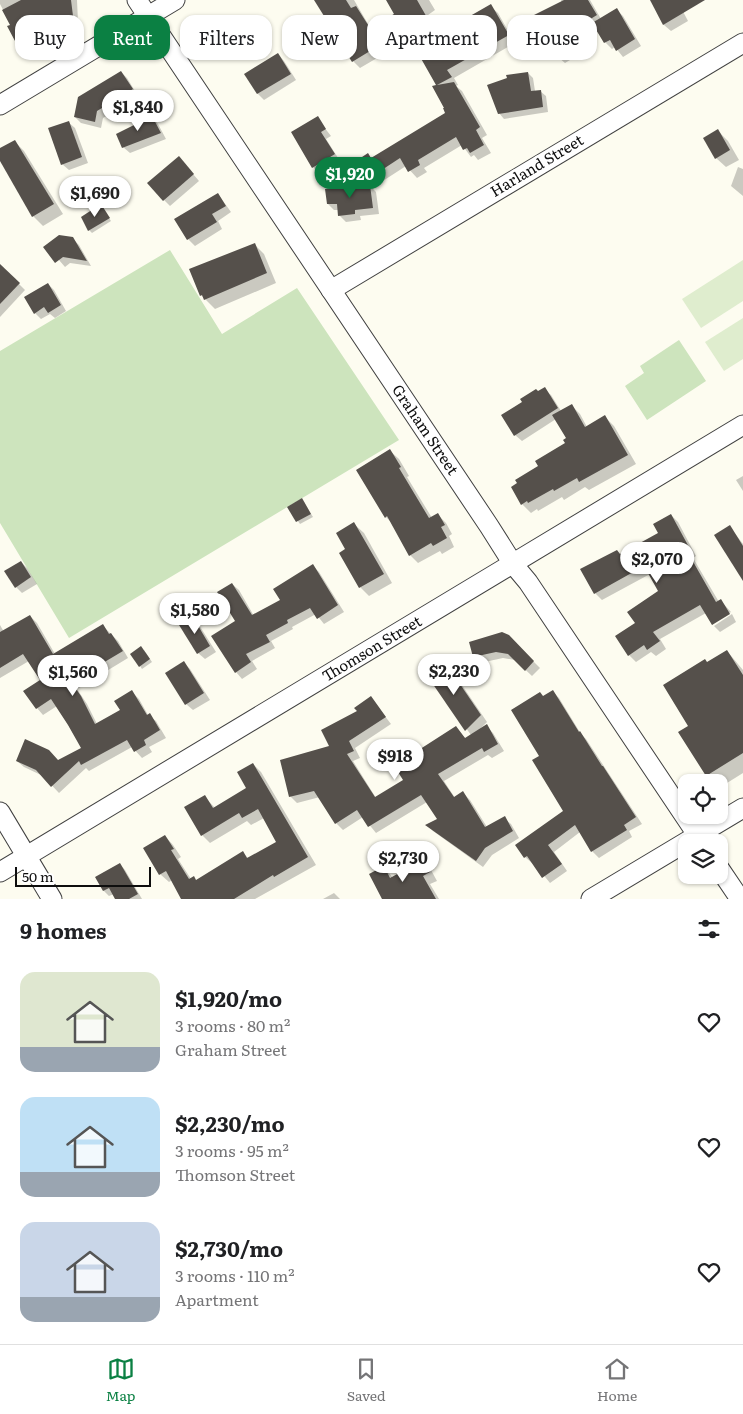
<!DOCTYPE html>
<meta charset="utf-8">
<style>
:root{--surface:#fff;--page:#f2f2f2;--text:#202124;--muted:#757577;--line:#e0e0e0;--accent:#0b8043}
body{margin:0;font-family:Literata,serif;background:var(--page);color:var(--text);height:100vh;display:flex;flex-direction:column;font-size:19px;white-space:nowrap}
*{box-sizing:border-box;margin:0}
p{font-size:16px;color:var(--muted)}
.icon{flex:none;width:28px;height:28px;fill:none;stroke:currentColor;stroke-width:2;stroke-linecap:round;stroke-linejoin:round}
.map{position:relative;height:899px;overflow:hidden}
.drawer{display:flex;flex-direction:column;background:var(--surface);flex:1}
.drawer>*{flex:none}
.top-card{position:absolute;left:15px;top:15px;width:714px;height:45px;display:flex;gap:10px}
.tools{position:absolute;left:678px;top:774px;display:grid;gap:10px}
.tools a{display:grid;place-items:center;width:50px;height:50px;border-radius:10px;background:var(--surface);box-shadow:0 1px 4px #0004;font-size:25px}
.scale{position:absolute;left:15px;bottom:12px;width:136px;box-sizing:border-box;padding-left:5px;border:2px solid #0e0e0e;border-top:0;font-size:14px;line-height:18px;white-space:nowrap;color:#0e0e0e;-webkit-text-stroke:4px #fff;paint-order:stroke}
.price{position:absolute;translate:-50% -42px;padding:0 11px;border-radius:18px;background:#fff;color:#222;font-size:16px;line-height:32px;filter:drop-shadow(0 1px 2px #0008)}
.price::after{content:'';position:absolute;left:50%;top:30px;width:15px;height:11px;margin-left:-8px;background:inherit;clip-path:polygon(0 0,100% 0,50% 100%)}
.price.active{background:var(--accent);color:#fff}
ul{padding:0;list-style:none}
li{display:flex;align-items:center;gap:15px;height:125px;padding:0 20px}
li span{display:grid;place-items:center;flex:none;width:140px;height:100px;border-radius:15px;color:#555}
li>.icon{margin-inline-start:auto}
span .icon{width:60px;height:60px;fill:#fffc;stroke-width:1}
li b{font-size:21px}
h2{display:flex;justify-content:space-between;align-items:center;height:60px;padding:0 20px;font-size:21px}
.pill{padding:0 18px;border-radius:15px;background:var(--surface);box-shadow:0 1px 4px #0004;font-size:18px;line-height:45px}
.pill.active{background:var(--accent);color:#fff}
.tab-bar{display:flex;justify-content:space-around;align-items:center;height:70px;border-top:1px solid var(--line);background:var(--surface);font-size:14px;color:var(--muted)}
.tab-bar a{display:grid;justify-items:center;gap:2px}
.tab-bar .active{color:var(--accent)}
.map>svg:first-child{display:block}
.green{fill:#cde4bd}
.pitch{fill:#dfedce}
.shadow{fill:#0003}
.building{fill:#55504b}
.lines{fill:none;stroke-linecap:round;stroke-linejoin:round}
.minor-casing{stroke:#414141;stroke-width:21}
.minor{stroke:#fff;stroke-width:19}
.labels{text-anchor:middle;stroke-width:5;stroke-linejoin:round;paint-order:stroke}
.street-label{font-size:15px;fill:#0e0e0e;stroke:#fff}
</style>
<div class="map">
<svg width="743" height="899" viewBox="0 0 743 899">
<rect width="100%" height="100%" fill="#fdfcf0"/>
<g class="green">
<path d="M 170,250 L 222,334 L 297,288 L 399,440 L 69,638 L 0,523 L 0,351 Z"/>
<path d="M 679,340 L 706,381 L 647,420 L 625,386 L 644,373 L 640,366 Z"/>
</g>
<g class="pitch">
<path d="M 743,260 L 743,301 L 701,328 L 682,299 Z"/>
<path d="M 743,318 L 743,359 L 724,371 L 705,342 Z"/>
</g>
<g class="shadow">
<path d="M 0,0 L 77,0 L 78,22 L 48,24 L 53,34 L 35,44 L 33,41 L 23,47 L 16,41 L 9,27 L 11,25 L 0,4 Z"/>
<path d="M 316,0 L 354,0 L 371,29 L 395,14 L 387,0 L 429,0 L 435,10 L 428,15 L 439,35 L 490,6 L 498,13 L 515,43 L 454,78 L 458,85 L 456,86 L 462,91 L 487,135 L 482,138 L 491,153 L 478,160 L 474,155 L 471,157 L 462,145 L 424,168 L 427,172 L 417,178 L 406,166 L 372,188 L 376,192 L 379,214 L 360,216 L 361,220 L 346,222 L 339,215 L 339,210 L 334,210 L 328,204 L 327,191 L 372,186 L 355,163 L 368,155 L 372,159 L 447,113 L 438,86 L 412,40 L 402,45 L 401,44 L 360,68 L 353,61 L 343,45 L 316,58 L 308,51 L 302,38 L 331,24 Z"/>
<path d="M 561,0 L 590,0 L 601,19 L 617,10 L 623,16 L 641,46 L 623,57 L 615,47 L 612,49 L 605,42 L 595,26 L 572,39 L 580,54 L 565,63 L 558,57 L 548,38 L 530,48 L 523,41 L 562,3 Z"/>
<path d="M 653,0 L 677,0 L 688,21 L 671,31 L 664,25 L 652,1 Z"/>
<path d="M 278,54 L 284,61 L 296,80 L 264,100 L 258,94 L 246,74 Z"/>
<path d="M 121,72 L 127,78 L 138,96 L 103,118 L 101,128 L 81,123 L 75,117 Z"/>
<path d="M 528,73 L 533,78 L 535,91 L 540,91 L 546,96 L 548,112 L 504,119 L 499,113 Z"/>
<path d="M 152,117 L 158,124 L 166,139 L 130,153 L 123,147 Z"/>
<path d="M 317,118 L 331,136 L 326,139 L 340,161 L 319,173 L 313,167 Z"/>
<path d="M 68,122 L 75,128 L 88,163 L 69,170 L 62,164 Z"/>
<path d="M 718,131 L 728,141 L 739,160 L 726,167 L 716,158 Z"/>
<path d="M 14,141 L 24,151 L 63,214 L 43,226 L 33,216 L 0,158 L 0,150 Z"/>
<path d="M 187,167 L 199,181 L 170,206 L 164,200 Z"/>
<path d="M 738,167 L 743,169 L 743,196 L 731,186 Z"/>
<path d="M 218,194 L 231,212 L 218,221 L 222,229 L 195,246 L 188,239 L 176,220 Z"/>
<path d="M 101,206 L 111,221 L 92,233 L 89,230 Z"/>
<path d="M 72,238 L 79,245 L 91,266 L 70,263 L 65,267 L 59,260 L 49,243 Z"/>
<path d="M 254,244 L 264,254 L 276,283 L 215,309 L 201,295 Z"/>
<path d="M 0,273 L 19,284 L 25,290 L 0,317 Z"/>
<path d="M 48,284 L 54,290 L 66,311 L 55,318 L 50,314 L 41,319 L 35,313 Z"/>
<path d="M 544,389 L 551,395 L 561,411 L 571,405 L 580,414 L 587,427 L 605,417 L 614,426 L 636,464 L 589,490 L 585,487 L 564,500 L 562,497 L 538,511 L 537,509 L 531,513 L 522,504 L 540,467 L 567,444 L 567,439 L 556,419 L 522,441 L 515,435 L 503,416 Z"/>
<path d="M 390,451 L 399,459 L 409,476 L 407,477 L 432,518 L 438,515 L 446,523 L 452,534 L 449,536 L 454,547 L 442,554 L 440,551 L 418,563 L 410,555 L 393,524 L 386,517 Z"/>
<path d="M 743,476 L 743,491 L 736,480 Z"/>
<path d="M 304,502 L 313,517 L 300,524 L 288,507 Z"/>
<path d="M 671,515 L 678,522 L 696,556 L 693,558 L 719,602 L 721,601 L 731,612 L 713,623 L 713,625 L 706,613 L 660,639 L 666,649 L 656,656 L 651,652 L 636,662 L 629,655 L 637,623 L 660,591 L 650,574 L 602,600 L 595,593 L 621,555 L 660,533 Z"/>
<path d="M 354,524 L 364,533 L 392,583 L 369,596 L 360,587 L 347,550 Z"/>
<path d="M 730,527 L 743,544 L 743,578 Z"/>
<path d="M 21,562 L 27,568 L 37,584 L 22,593 L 16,587 Z"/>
<path d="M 313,566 L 319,572 L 344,612 L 324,624 L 316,614 L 292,627 L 293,629 L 271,641 L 275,648 L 252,661 L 257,669 L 242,679 L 236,672 L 237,621 L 232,584 L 239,590 L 254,616 L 281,601 Z"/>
<path d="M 732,614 L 736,622 L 720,632 L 714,626 Z"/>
<path d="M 30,616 L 37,623 L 55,654 L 103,626 L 118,641 L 128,658 L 77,689 L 87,704 L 97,724 L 121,710 L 132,692 L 139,699 L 148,715 L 156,721 L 166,738 L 149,747 L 152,752 L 142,758 L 132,747 L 89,771 L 86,768 L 59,793 L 43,776 L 24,767 L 17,761 L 61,765 L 82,748 L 57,706 L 43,715 L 37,708 L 42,680 L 29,661 L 0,678 L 0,625 L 4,632 Z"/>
<path d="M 193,618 L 199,625 L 216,652 L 205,659 L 198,653 Z"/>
<path d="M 508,636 L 540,668 L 532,676 L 515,660 L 503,658 L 480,663 L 474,657 Z"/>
<path d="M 144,650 L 152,662 L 142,669 L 140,666 Z"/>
<path d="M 727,651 L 743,670 L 743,773 L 719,788 L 719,782 L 714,782 L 707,776 L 680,732 L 689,727 L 707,663 Z"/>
<path d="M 184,663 L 190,669 L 210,700 L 193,710 L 186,704 L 167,674 Z"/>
<path d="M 445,663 L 451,669 L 487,722 L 480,729 L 486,726 L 493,733 L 504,751 L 492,758 L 488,755 L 444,781 L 455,798 L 463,793 L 470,800 L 487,827 L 504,818 L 511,824 L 519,838 L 492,855 L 483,867 L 433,831 L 427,825 L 439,820 L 427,802 L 376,833 L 363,817 L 343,830 L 336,823 L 320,797 L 297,803 L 290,796 L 371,698 L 391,724 L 355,748 L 360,758 L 353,761 L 376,798 L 405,780 L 420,760 L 456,728 L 466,739 L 471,735 L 428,675 Z"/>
<path d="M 553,692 L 559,698 L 581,734 L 586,739 L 642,824 L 629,831 L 632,837 L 599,858 L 592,851 L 580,832 L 554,852 L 567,871 L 550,883 L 533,862 L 532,863 L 525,857 L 517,846 L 565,811 L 541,757 L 544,697 Z"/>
<path d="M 253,764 L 261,772 L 316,865 L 255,899 L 183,899 L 172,880 L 169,882 L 160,874 L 165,836 L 173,845 L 181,857 L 178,859 L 191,879 L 197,881 L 243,853 L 249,859 L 278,843 L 264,818 L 251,825 L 247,821 L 210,843 L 202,835 L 204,796 L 215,808 L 248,788 Z"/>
<path d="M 423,862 L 431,870 L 437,881 L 430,884 L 439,899 L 384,899 L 384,867 L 393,878 Z"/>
<path d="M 120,864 L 125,870 L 142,899 L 117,899 L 114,894 L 109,896 L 104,891 L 96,878 Z"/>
<path d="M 334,893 L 340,899 L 323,899 Z"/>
</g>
<g class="building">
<path d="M 21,0 L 71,0 L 73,16 L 43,18 L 48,27 L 28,38 L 26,35 L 15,41 L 7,26 L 10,25 L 2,10 Z"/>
<path d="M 314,0 L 346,0 L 351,8 L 356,6 L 370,28 L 394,14 L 386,0 L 417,0 L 437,35 L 491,4 L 509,35 L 447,70 L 452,77 L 437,85 L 454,82 L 480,127 L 476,130 L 484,145 L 470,153 L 467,148 L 463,150 L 456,137 L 418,160 L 420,165 L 408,172 L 400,158 L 365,181 L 353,163 L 368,153 L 371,158 L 445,113 L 443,108 L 444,108 L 432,86 L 436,85 L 406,32 L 394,39 L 393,37 L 352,62 L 337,38 L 307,51 L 301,37 L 329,24 Z"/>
<path d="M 564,0 L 588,0 L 597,15 L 567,33 L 575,48 L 557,58 L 543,32 L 522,42 L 514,25 Z"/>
<path d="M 650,0 L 705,0 L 663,25 Z"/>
<path d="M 617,8 L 635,39 L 616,51 L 610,40 L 604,43 L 592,23 Z"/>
<path d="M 278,53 L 291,74 L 257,94 L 244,74 Z"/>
<path d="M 121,71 L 133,89 L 97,111 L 95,122 L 74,117 L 78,97 Z"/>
<path d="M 528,72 L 531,91 L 541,90 L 543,107 L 498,114 L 487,85 L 507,78 L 506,75 Z"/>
<path d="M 152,116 L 161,133 L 122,148 L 116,134 Z"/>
<path d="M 318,116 L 326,129 L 321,132 L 335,154 L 312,168 L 291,132 Z"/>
<path d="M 69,121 L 82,157 L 61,165 L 48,128 Z"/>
<path d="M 718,129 L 730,150 L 715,159 L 703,138 Z"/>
<path d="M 15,140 L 54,204 L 32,217 L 0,161 L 0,148 Z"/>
<path d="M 179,156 L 194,174 L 163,201 L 147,183 Z"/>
<path d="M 370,185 L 373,208 L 355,210 L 355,214 L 338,216 L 337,204 L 327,204 L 325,189 Z"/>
<path d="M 218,193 L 226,206 L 212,214 L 217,222 L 187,240 L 174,219 Z"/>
<path d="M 101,204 L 110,218 L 88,231 L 81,217 Z"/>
<path d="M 59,235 L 73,237 L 87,261 L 63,257 L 55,263 L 43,247 Z"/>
<path d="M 255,243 L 267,273 L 204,300 L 202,295 L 200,296 L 189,269 Z"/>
<path d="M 0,264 L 20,283 L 0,304 Z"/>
<path d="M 48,283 L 61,305 L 48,313 L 44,307 L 34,314 L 24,297 Z"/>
<path d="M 545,387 L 558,408 L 514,436 L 501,415 L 522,402 L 520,399 L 536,389 L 538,391 Z"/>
<path d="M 572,404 L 585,427 L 605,415 L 628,455 L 579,482 L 577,478 L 554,491 L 553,489 L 528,503 L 527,501 L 521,505 L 511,487 L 517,483 L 515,480 L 538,466 L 535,461 L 565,443 L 563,440 L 566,438 L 552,415 Z"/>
<path d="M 390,449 L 401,467 L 399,468 L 429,518 L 438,513 L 445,525 L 441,527 L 447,538 L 433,546 L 431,543 L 409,556 L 387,516 L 385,518 L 356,470 Z"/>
<path d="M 302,498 L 311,514 L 296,522 L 287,507 Z"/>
<path d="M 671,514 L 690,549 L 687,551 L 716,602 L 721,599 L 730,614 L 712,625 L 700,605 L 653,632 L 660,641 L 647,650 L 644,645 L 628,656 L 615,636 L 635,623 L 627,612 L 658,591 L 644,566 L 594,594 L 580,569 L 617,550 L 620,554 L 658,533 L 653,524 Z"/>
<path d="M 354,522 L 384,574 L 359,588 L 339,553 L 345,549 L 336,533 Z"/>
<path d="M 730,525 L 743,546 L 743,581 L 714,535 Z"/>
<path d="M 21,561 L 31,577 L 15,588 L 4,571 Z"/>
<path d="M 313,564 L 338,605 L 317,619 L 310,608 L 287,620 L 288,623 L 266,635 L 270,642 L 246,654 L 251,662 L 235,673 L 211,636 L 235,621 L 217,592 L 232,583 L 252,615 L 280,600 L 273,589 Z"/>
<path d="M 30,615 L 53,654 L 103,624 L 109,634 L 111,633 L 123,651 L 71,682 L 81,696 L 95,724 L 120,710 L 114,701 L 132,690 L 147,715 L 150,713 L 160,730 L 144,740 L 146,745 L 134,752 L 127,740 L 81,765 L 79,761 L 51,787 L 36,770 L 16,761 L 25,739 L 49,750 L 58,760 L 81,748 L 68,725 L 51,699 L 36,709 L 23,691 L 40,680 L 23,654 L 0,668 L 0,632 Z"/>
<path d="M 193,617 L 210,646 L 197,654 L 179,625 Z"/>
<path d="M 502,632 L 509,635 L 534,661 L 525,671 L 508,654 L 496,652 L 473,657 L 469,642 Z"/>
<path d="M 141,646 L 150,659 L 139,667 L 130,654 Z"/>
<path d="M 727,650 L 743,675 L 743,753 L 706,776 L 678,732 L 688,726 L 663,685 L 705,659 L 707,662 Z"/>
<path d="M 184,661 L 204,693 L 185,705 L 165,673 Z"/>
<path d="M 445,662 L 481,715 L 465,731 L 426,674 Z"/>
<path d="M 553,690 L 579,732 L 580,731 L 602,766 L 603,766 L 636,817 L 624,825 L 627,830 L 591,852 L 575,825 L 548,845 L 562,864 L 542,878 L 527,856 L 524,858 L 515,845 L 563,811 L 532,760 L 539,756 L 511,710 L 540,692 L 543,696 Z"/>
<path d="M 371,696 L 386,717 L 349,741 L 354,751 L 347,754 L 375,797 L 403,780 L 398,772 L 419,759 L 414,753 L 456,726 L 465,738 L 487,724 L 498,744 L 484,752 L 482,748 L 438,774 L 454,797 L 463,791 L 485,827 L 505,816 L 513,831 L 485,848 L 476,861 L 425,825 L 437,819 L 421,795 L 368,827 L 357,810 L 335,824 L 314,791 L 289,797 L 280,760 L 329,746 L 321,730 L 357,711 L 354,708 Z"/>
<path d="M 253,763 L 308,857 L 274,877 L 273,875 L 234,899 L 181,899 L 166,871 L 159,875 L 143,848 L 165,835 L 174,849 L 171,850 L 189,879 L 194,876 L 196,880 L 243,851 L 247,858 L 276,842 L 258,809 L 242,818 L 239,813 L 201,836 L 184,807 L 205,795 L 213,808 L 246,788 L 237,772 Z"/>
<path d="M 423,860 L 430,872 L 423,876 L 436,899 L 382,899 L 369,874 L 384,866 L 390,878 Z"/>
<path d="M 120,863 L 138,894 L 129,899 L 115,899 L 109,888 L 103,891 L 95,877 Z"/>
</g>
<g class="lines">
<g class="minor-casing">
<g id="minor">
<path d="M 137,0 L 489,526 L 513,564 L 528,582 L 702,842"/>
<path d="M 0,105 L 175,0"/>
<path d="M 331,290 L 743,43"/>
<path d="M 0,812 L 52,899"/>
<path d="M 719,868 L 740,899"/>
<path d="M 0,872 L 743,425"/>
<path d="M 591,899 L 743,808"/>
</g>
</g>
<use href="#minor" class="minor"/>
</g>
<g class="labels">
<g class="street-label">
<text transform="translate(537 166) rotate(-31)" y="5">Harland Street</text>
<text transform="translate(425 430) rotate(56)" y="5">Graham Street</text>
<text transform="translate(372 649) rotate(-31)" y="5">Thomson Street</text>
</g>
</g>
</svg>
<div class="tools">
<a><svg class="icon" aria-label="locate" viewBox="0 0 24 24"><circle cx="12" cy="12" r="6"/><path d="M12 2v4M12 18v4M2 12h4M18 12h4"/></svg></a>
<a><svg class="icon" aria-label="layers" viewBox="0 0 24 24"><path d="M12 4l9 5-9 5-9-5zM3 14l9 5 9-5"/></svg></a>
</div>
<div class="scale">50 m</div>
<b class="price" style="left:138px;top:132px">$1,840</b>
<b class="price active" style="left:350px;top:199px">$1,920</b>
<b class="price" style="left:95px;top:218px">$1,690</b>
<b class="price" style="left:657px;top:584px">$2,070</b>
<b class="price" style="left:195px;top:635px">$1,580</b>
<b class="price" style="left:454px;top:696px">$2,230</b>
<b class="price" style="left:73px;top:697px">$1,560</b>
<b class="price" style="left:395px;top:781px">$918</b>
<b class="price" style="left:403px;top:883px">$2,730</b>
<div class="top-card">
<a class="pill">Buy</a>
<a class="pill active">Rent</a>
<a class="pill">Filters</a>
<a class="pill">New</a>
<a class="pill">Apartment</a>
<a class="pill">House</a>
</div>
</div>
<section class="drawer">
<h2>9 homes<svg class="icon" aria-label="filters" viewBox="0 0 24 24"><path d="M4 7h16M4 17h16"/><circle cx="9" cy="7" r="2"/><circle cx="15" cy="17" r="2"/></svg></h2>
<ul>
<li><span style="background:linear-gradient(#dfe7d0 75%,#9aa5b1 0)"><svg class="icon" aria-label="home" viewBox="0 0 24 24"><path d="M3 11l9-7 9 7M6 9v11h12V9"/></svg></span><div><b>$1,920/mo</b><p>3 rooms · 80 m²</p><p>Graham Street</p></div><svg class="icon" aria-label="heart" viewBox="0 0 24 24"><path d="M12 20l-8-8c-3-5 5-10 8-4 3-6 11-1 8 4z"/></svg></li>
<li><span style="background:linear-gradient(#bfe0f5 75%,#9aa5b1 0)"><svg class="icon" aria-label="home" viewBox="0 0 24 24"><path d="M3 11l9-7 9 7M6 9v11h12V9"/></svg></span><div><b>$2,230/mo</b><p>3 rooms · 95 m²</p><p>Thomson Street</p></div><svg class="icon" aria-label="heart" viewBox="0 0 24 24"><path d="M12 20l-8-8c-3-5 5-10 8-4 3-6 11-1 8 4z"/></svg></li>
<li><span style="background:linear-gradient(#c9d6e8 75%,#9aa5b1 0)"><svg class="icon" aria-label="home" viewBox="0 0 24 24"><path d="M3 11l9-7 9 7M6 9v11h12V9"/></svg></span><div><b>$2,730/mo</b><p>3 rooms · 110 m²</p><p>Apartment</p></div><svg class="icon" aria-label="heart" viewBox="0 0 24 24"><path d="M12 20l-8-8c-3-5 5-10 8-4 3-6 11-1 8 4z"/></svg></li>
</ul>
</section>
<nav class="tab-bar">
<a class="active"><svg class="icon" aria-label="map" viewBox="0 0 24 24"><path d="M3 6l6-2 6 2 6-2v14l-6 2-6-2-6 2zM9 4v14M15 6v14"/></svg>Map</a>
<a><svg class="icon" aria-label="saved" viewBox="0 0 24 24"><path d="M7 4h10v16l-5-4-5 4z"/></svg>Saved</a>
<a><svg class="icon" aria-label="home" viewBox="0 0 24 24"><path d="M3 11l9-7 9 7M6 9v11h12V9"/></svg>Home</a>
</nav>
